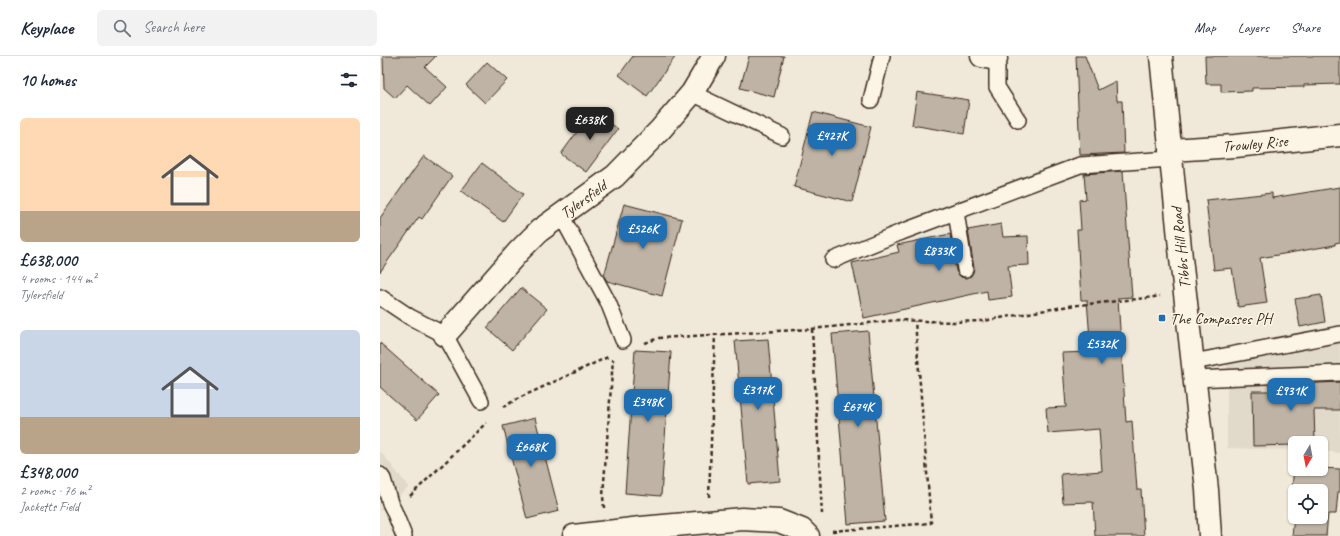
<!DOCTYPE html>
<meta charset="utf-8">
<style>
:root{--surface:#fff;--page:#f2f2f3;--text:#1f2937;--muted:#747a83;--line:#e0e1e3;--accent:#1f6fb2}
body{margin:0;font-family:Caveat,sans-serif;background:var(--page);color:var(--text);height:100vh;display:flex;flex-direction:column;font-size:15px;white-space:nowrap}
*{box-sizing:border-box;margin:0}
p{font-size:13px;color:var(--muted)}
.icon{flex:none;width:22px;height:22px;fill:none;stroke:currentColor;stroke-width:2;stroke-linecap:round;stroke-linejoin:round}
.map{position:relative;flex:1;overflow:hidden}
.panel{display:flex;flex-direction:column;background:var(--surface);width:380px}
.panel>*{flex:none}
.needle{width:26px;rotate:190deg}
.fabs{position:absolute;left:908px;top:380px;display:grid;gap:8px}
.fabs a{display:grid;place-items:center;width:40px;height:40px;border-radius:6px;background:var(--surface);box-shadow:0 1px 3px #0004;font-size:20px}
.price{position:absolute;translate:-50% -34px;padding:0 9px;border-radius:8px;background:var(--accent);color:#fff;font-size:13px;line-height:26px;filter:drop-shadow(0 1px 2px #0008)}
.price::after{content:'';position:absolute;left:50%;top:24px;width:12px;height:9px;margin-left:-6px;background:inherit;clip-path:polygon(0 0,100% 0,50% 100%)}
.price.on{background:#222;color:#fff}
ul{padding:0;list-style:none}
li{display:grid;align-content:center;gap:8px;height:212px;padding:0 20px}
li span{display:grid;place-items:center;height:124px;border-radius:6px;color:#555}
li>.icon{margin-inline-start:auto}
span .icon{width:72px;height:72px;fill:#fffc;stroke-width:1}
li b{font-size:17px}
h2{display:flex;justify-content:space-between;align-items:center;height:48px;padding:0 20px;font-size:17px}
header{display:flex;align-items:center;gap:24px;box-sizing:border-box;height:56px;padding:0 20px;background:var(--surface);border-bottom:1px solid var(--line)}
header strong{font-size:19px}
nav{display:flex;gap:22px;margin-inline-start:auto;font-size:14px}
.search{width:280px;height:36px;background:var(--page);display:flex;align-items:center;gap:10px;box-sizing:border-box;padding:0 14px;border-radius:6px;color:var(--muted);font-size:15px}
main{display:flex;flex:1;min-height:0}
.map>svg:first-child{display:block}
.built{fill:#e1d9c9}
.building{fill:#beb3a4;stroke:#3b2a1e;fill-rule:evenodd}
.lines{fill:none;stroke-linecap:round;stroke-linejoin:round}
.service-casing{stroke:#3b2a1e;stroke-width:18}
.minor-casing{stroke:#3b2a1e;stroke-width:25}
.tertiary-casing{stroke:#3b2a1e;stroke-width:25}
.path{stroke:#3b2a1e;stroke-width:2.5;stroke-dasharray:4 3;stroke-linecap:butt}
.service{stroke:#fcf5e5;stroke-width:15}
.minor{stroke:#fcf5e5;stroke-width:22}
.tertiary{stroke:#fcf5e5;stroke-width:22}
.poi-dot{fill:#1f6fb2;stroke:#fcf5e5;stroke-width:1.5}
.labels{text-anchor:middle;stroke-width:3;stroke-linejoin:round;paint-order:stroke}
.street-label{font-size:16px;fill:#3b2a1e;stroke:#fcf5e5}
.poi-label{font-size:16px;fill:#3b2a1e;stroke:#fcf5e5;text-anchor:start}
</style>
<header>
<strong>Keyplace</strong>
<div class="search"><svg class="icon" aria-label="search" viewBox="0 0 24 24"><circle cx="10" cy="10" r="6"/><path d="M15 15l6 6"/></svg>Search here</div>
<nav><a>Map</a><a>Layers</a><a>Share</a></nav>
</header>
<main>
<section class="panel">
<h2>10 homes<svg class="icon" aria-label="filters" viewBox="0 0 24 24"><path d="M4 7h16M4 17h16"/><circle cx="9" cy="7" r="2"/><circle cx="15" cy="17" r="2"/></svg></h2>
<ul>
<li><span style="background:linear-gradient(#ffd9b3 75%,#b9a48a 0)"><svg class="icon" aria-label="home" viewBox="0 0 24 24"><path d="M3 11l9-7 9 7M6 9v11h12V9"/></svg></span><div><b>£638,000</b><p>4 rooms · 144 m²</p><p>Tylersfield</p></div></li>
<li><span style="background:linear-gradient(#c9d6e8 70%,#b9a48a 0)"><svg class="icon" aria-label="home" viewBox="0 0 24 24"><path d="M3 11l9-7 9 7M6 9v11h12V9"/></svg></span><div><b>£348,000</b><p>2 rooms · 76 m²</p><p>Jacketts Field</p></div></li>
</ul>
</section>
<div class="map">
<svg width="960" height="480" viewBox="0 0 960 480">
<rect width="100%" height="100%" fill="#f0e9d9"/>
<filter id="ink" filterUnits="userSpaceOnUse"><feTurbulence type="fractalNoise" baseFrequency=".025" numOctaves="2"/><feDisplacementMap in="SourceGraphic" scale="8" xChannelSelector="R" yChannelSelector="G"/><feConvolveMatrix kernelMatrix="1 2 1 2 8 2 1 2 1" color-interpolation-filters="sRGB"/></filter>
<g filter="url(#ink)">
<g class="built">
<path d="M 960,284 L 960,397 L 941,395 L 941,387 L 915,387 L 915,394 L 847,392 L 847,303 Z"/>
<path d="M 0,395 L 29,431 L 0,455 Z"/>
</g>
<g class="building">
<path d="M 3,0 L 56,0 L 45,11 L 67,31 L 50,50 L 27,29 L 15,42 L 4,32 Z"/>
<path d="M 253,0 L 296,0 L 267,40 L 239,19 Z"/>
<path d="M 369,0 L 404,0 L 394,41 L 360,32 Z"/>
<path d="M 696,0 L 705,0 L 718,34 L 736,25 L 737,45 L 742,45 L 744,97 L 700,99 Z"/>
<path d="M 825,0 L 960,0 L 960,28 L 924,29 L 924,31 L 872,32 L 872,35 L 841,36 L 841,28 L 826,28 Z"/>
<path d="M 107,6 L 127,24 L 105,47 L 86,29 Z"/>
<path d="M 537,36 L 589,44 L 584,78 L 532,69 Z"/>
<path d="M 213,54 L 238,73 L 206,116 L 181,98 Z"/>
<path d="M 433,56 L 491,71 L 472,146 L 414,131 Z"/>
<path d="M 44,100 L 72,120 L 42,163 L 39,161 L 0,216 L 0,162 Z"/>
<path d="M 102,107 L 143,138 L 123,166 L 81,135 Z"/>
<path d="M 743,115 L 752,241 L 738,242 L 746,366 L 752,365 L 757,434 L 761,434 L 764,480 L 715,480 L 713,446 L 683,447 L 681,418 L 722,415 L 719,373 L 668,377 L 666,352 L 686,351 L 682,297 L 711,296 L 707,244 L 701,244 L 697,174 L 701,174 L 699,144 L 706,143 L 704,118 Z"/>
<path d="M 960,131 L 960,186 L 955,187 L 955,189 L 880,202 L 887,247 L 858,251 L 852,212 L 834,214 L 826,144 L 892,137 L 892,142 Z"/>
<path d="M 244,148 L 302,163 L 282,240 L 227,225 L 224,220 Z"/>
<path d="M 621,168 L 623,181 L 648,180 L 649,209 L 628,210 L 632,241 L 608,244 L 607,235 L 484,262 L 472,207 L 519,196 L 517,189 L 570,178 L 576,215 L 578,218 L 581,221 L 587,222 L 591,220 L 593,216 L 594,212 L 588,174 Z"/>
<path d="M 141,232 L 167,253 L 132,294 L 107,272 Z"/>
<path d="M 941,239 L 945,266 L 920,271 L 915,243 Z"/>
<path d="M 488,275 L 505,465 L 468,468 L 452,278 Z"/>
<path d="M 388,283 L 400,425 L 368,428 L 355,285 Z"/>
<path d="M 0,287 L 59,339 L 37,364 L 0,331 Z"/>
<path d="M 255,294 L 291,296 L 281,440 L 245,437 Z"/>
<path d="M 960,326 L 960,354 L 934,354 L 935,387 L 915,387 L 915,389 L 873,390 L 872,335 L 894,335 L 894,329 Z"/>
<path d="M 155,362 L 179,455 L 147,463 L 123,370 Z"/>
<path d="M 915,396 L 915,413 L 941,413 L 941,412 L 960,413 L 960,436 L 958,436 L 956,458 L 948,458 L 946,480 L 912,480 L 914,460 L 910,460 ZM 915,435 L 941,435 L 941,461 L 915,461 Z"/>
</g>
<g class="lines">
<g class="service-casing">
<g id="service">
<path d="M 617,0 L 617,31 L 638,64"/>
<path d="M 312,37 L 402,80"/>
<path d="M 491,44 L 502,0"/>
<path d="M 576,156 L 585,213"/>
<path d="M 181,159 L 228,246 L 243,284"/>
<path d="M 453,204 L 519,177 L 700,109 L 791,103"/>
<path d="M 0,241 L 30,261 L 65,279 L 101,345"/>
<path d="M 813,306 L 960,278"/>
<path d="M 815,323 L 960,317"/>
<path d="M 0,419 L 3,423 L 10,447 L 14,455 L 24,480"/>
</g>
</g>
<g class="minor-casing">
<g id="minor">
<path d="M 602,0 L 616,3"/>
<path d="M 790,94 L 855,90 L 960,79"/>
<path d="M 65,279 L 139,195 L 159,175 L 235,120 L 280,74 L 312,37 L 334,0"/>
<path d="M 194,480 L 261,472 L 362,463 L 399,465 L 422,474 L 428,480"/>
</g>
</g>
<g class="tertiary-casing">
<path id="tertiary" d="M 781,0 L 801,202 L 827,434 L 830,480"/>
</g>
<g class="path">
<path d="M 432,273 L 442,458"/>
<path d="M 265,287 L 279,282 L 432,273 L 517,264 L 573,266 L 603,265 L 689,250 L 767,242 L 780,240"/>
<path d="M 123,351 L 139,342 L 230,300"/>
<path d="M 30,440 L 106,367"/>
<path d="M 329,441 L 335,278"/>
<path d="M 224,452 L 223,440 L 233,303"/>
<path d="M 452,475 L 551,467 L 535,265"/>
</g>
<use href="#service" class="service"/>
<use href="#minor" class="minor"/>
<use href="#tertiary" class="tertiary"/>
</g>
</g>
<rect class="poi-dot" x="778" y="258" width="8" height="8" rx="2"/>
<g class="labels">
<g class="street-label">
<text transform="translate(875 87) rotate(-5)" y="6">Trowley Rise</text>
<text transform="translate(203 143) rotate(-36)" y="6">Tylersfield</text>
<text transform="translate(800 192) rotate(-96)" y="6">Tibbs Hill Road</text>
</g>
<g class="poi-label">
<text x="790" y="268">The Compasses PH</text>
</g>
</g>
</svg>
<div class="fabs">
<a><svg class="needle" viewBox="-14 -14 28 28"><path d="M0-13l5 13h-10z" fill="#e53935"/><path d="M0 13l5-13h-10z" fill="#747a83"/></svg></a>
<a><svg class="icon" aria-label="locate" viewBox="0 0 24 24"><circle cx="12" cy="12" r="6"/><path d="M12 2v4M12 18v4M2 12h4M18 12h4"/></svg></a>
</div>
<b class="price on" style="left:210px;top:85px">£638K</b>
<b class="price" style="left:452px;top:101px">£427K</b>
<b class="price" style="left:263px;top:194px">£526K</b>
<b class="price" style="left:559px;top:216px">£833K</b>
<b class="price" style="left:722px;top:309px">£532K</b>
<b class="price" style="left:378px;top:355px">£317K</b>
<b class="price" style="left:911px;top:356px">£931K</b>
<b class="price" style="left:268px;top:367px">£348K</b>
<b class="price" style="left:478px;top:372px">£674K</b>
<b class="price" style="left:151px;top:412px">£668K</b>
</div>
</main>
